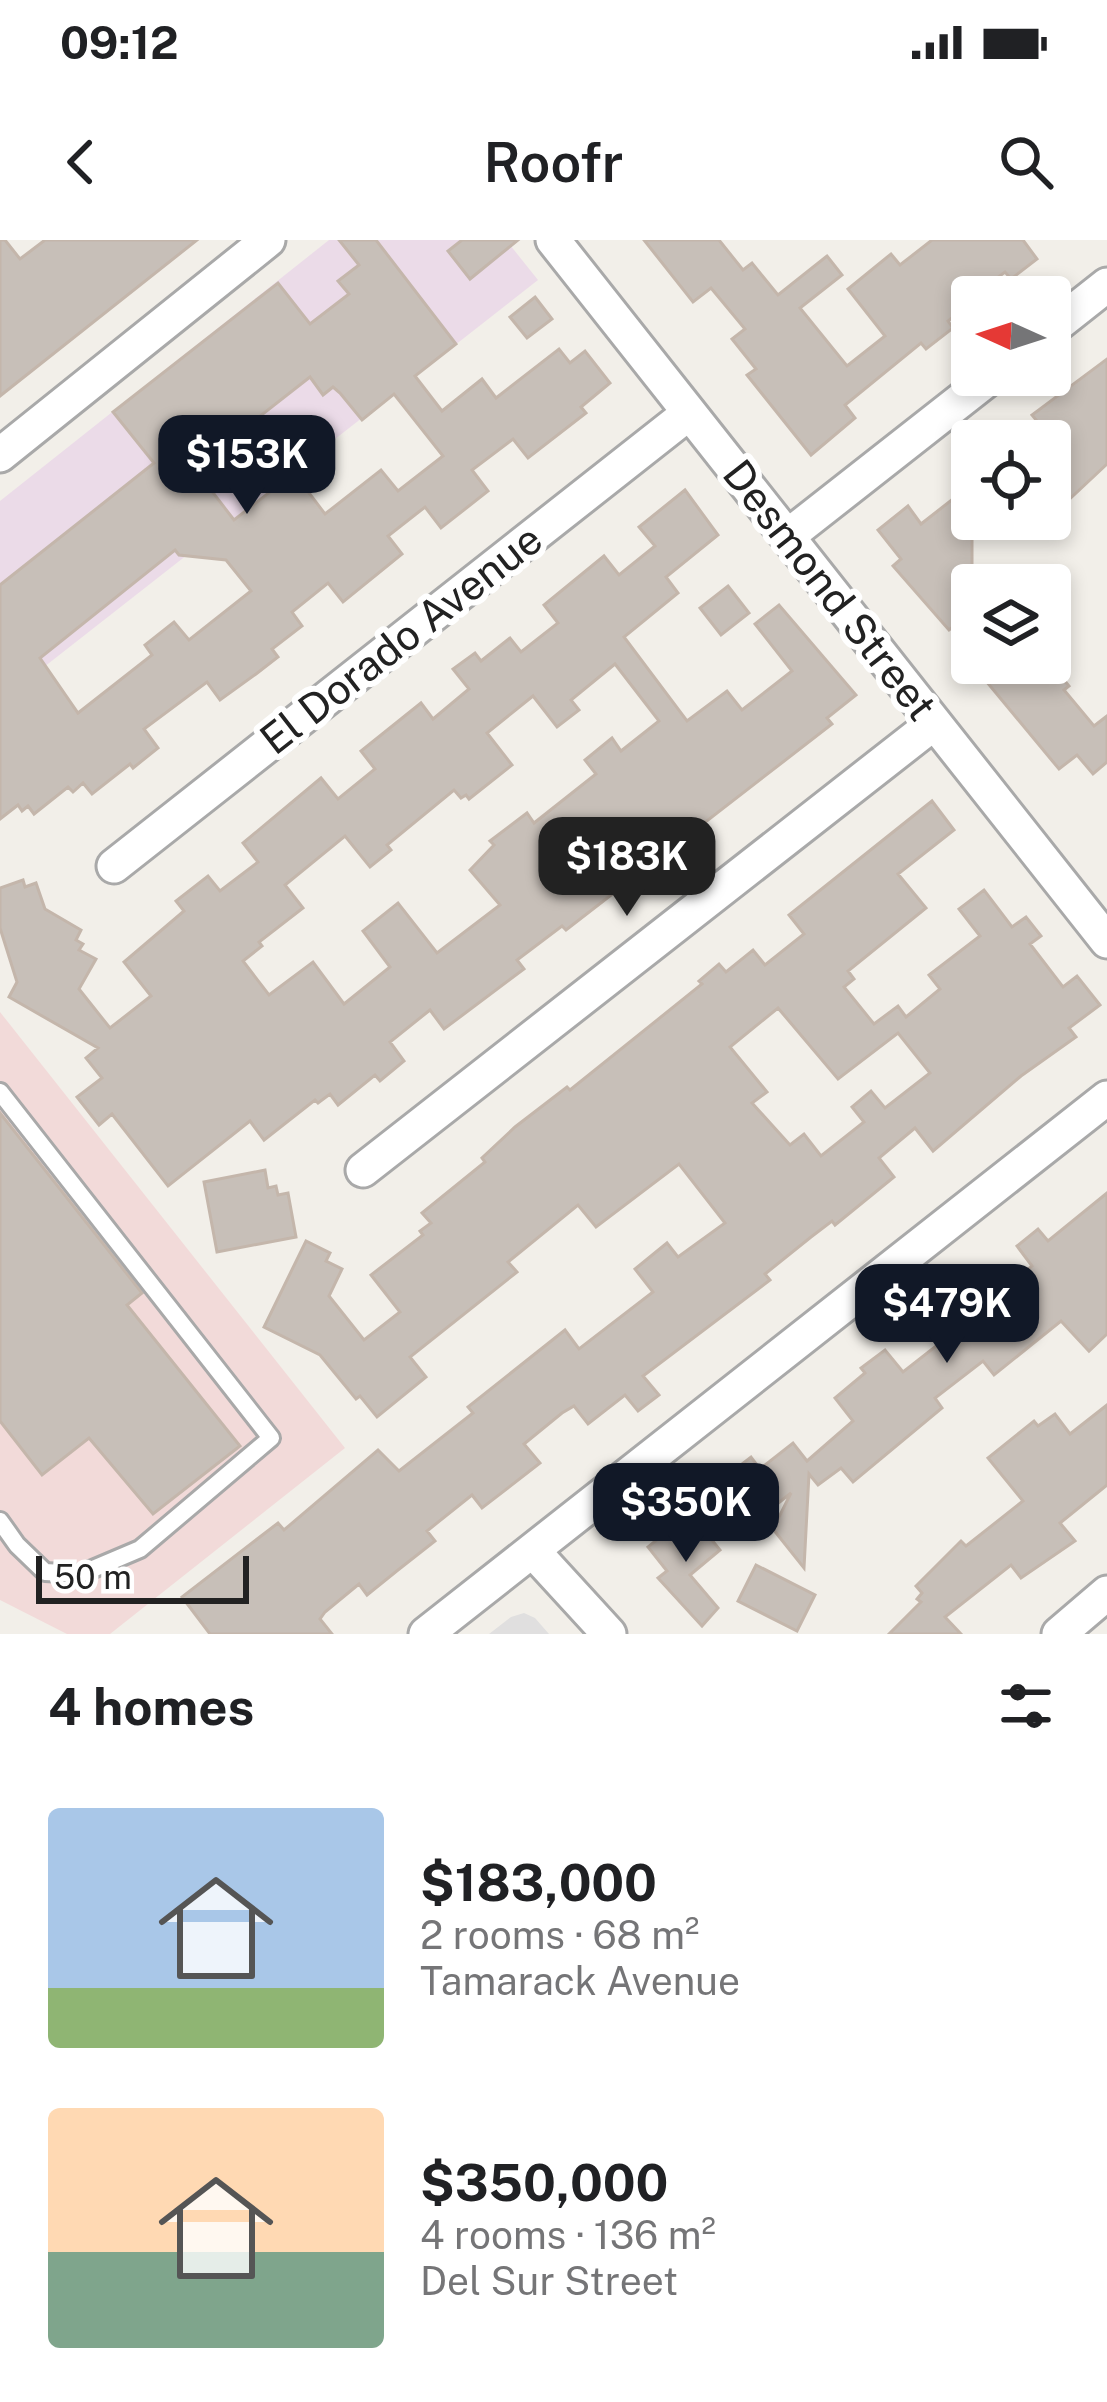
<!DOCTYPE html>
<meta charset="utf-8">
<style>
:root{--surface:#fff;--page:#f2f2f2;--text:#202124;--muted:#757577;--accent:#111827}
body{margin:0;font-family:"Public Sans",sans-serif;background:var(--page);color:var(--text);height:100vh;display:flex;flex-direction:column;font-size:45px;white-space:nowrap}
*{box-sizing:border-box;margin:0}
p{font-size:39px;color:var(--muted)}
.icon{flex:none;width:66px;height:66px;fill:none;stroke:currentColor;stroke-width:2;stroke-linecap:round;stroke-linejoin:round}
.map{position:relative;height:1394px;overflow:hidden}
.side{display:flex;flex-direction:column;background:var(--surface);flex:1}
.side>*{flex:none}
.needle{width:78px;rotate:273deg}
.buttons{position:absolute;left:951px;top:36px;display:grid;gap:24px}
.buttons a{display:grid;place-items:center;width:120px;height:120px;border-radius:12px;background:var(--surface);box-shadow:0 6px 18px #0003;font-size:60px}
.scale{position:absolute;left:36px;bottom:30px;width:213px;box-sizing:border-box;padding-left:12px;border:6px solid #222;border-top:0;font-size:33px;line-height:42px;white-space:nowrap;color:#222;-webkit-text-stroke:9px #fff;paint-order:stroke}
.price{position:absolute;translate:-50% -102px;padding:0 27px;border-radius:24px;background:var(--accent);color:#fff;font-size:39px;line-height:78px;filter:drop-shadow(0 3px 6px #0008)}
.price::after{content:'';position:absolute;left:50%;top:72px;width:36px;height:27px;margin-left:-18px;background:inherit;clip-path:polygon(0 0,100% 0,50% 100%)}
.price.selected{background:#222;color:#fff}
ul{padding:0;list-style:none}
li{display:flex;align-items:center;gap:36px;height:300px;padding:0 48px}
li span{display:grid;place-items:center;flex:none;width:336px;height:240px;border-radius:12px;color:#555}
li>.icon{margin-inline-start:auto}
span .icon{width:144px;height:144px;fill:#fffc;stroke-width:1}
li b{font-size:51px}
h2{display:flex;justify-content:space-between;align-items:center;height:144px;padding:0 48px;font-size:51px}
.status{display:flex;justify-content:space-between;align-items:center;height:84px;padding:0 60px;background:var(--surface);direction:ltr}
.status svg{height:33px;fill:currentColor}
header{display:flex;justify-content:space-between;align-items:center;height:156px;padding:0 48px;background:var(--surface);font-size:54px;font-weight:600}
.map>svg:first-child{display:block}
.residential{fill:#e0dfdf}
.commercial{fill:#f2dad9}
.industrial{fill:#ebdbe8}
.building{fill:#c7bfb8;stroke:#c4b6ab;stroke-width:3;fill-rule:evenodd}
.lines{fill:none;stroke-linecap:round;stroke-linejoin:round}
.service-casing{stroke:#a9a9a9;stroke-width:22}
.minor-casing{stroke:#a9a9a9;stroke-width:39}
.service{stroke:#fff;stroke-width:16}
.minor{stroke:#fff;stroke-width:33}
.labels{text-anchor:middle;stroke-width:12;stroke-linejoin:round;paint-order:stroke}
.street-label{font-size:42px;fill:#222;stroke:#fff}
</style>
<div class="status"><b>09:12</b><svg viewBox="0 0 49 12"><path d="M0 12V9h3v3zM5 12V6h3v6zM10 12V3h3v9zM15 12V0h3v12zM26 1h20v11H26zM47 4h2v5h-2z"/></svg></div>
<header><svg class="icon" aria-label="back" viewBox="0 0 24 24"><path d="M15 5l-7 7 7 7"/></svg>Roofr<svg class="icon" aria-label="search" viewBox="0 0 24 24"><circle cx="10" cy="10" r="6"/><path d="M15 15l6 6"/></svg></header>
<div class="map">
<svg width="1107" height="1394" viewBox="0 0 1107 1394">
<rect width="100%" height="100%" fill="#f2efe9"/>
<path class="residential" d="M 524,1373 L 535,1378 L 549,1394 L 489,1394 L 511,1377 Z"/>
<path class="commercial" d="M 0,772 L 345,1208 L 110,1394 L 67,1394 L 0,1360 Z"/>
<path class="industrial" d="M 329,0 L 506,0 L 538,40 L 44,427 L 0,372 L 0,261 Z"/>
<g class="building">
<path d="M 0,0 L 5,0 L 20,19 L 45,0 L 197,0 L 0,156 Z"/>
<path d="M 339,0 L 376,0 L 456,104 L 415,136 L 442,171 L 482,139 L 496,158 L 559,109 L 570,123 L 585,111 L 610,143 L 581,167 L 586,173 L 528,218 L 513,199 L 472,230 L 488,251 L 441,288 L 425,267 L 388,296 L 402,314 L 343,362 L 328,343 L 292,372 L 302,386 L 272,409 L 278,417 L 256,434 L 220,460 L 207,442 L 144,489 L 158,508 L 133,528 L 130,524 L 92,554 L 83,543 L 73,552 L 68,547 L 34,574 L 28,566 L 22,571 L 18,565 L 0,579 L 0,345 L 154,223 L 113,172 L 278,43 L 310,84 L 349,54 L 338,41 L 359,25 ZM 310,137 L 323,155 L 333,147 L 340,153 L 362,180 L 394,154 L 443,216 L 398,251 L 381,230 L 325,274 L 294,233 L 234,280 L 194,228 ZM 175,310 L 179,315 L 226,320 L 251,351 L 189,400 L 174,382 L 145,405 L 152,415 L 78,473 L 40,418 Z"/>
<path d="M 462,0 L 518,0 L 470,39 L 448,11 Z"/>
<path d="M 644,0 L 719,0 L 743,30 L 752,23 L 778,55 L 827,16 L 842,35 L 800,68 L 847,126 L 885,96 L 848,49 L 891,14 L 900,25 L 932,0 L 1023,0 L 1037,19 L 1011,39 L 1005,32 L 972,57 L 972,62 L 948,81 L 953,88 L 926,109 L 921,103 L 845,165 L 855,178 L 811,215 L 747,135 L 756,129 L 732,99 L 745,89 L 711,48 L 693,62 Z"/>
<path d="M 535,57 L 552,79 L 527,98 L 510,77 Z"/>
<path d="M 1107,119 L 1107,224 L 1060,268 L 1050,254 L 1050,201 L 1012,201 L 1037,181 L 1032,175 Z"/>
<path d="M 972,244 L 972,372 L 949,390 L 893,326 L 901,319 L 878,290 L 908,266 L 921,284 Z"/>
<path d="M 685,250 L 718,295 L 666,337 L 678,353 L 624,397 L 687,481 L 727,451 L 742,470 L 792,431 L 755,384 L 779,365 L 856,455 L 827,478 L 832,484 L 566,690 L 562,686 L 517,720 L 524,729 L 444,789 L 430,770 L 390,802 L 404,821 L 380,841 L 375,835 L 338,865 L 330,854 L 318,863 L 315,860 L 264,900 L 250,881 L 168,946 L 112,874 L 99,885 L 77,857 L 102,838 L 86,818 L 98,808 L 9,757 L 17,742 L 0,688 L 0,648 L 23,640 L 25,647 L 36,643 L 45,669 L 81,690 L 76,700 L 83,704 L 79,710 L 96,719 L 79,749 L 110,788 L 151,756 L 124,722 L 184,671 L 176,661 L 208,636 L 220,651 L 258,622 L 243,603 L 321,538 L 338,559 L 375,529 L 361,511 L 421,463 L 433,479 L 469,449 L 453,429 L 475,413 L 481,421 L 510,398 L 521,412 L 558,383 L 544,365 L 604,316 L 619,335 L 655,306 L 639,287 ZM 615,424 L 659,481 L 621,511 L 612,498 L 585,520 L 596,534 L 534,583 L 527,573 L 490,601 L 494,605 L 470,630 L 500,665 L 437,713 L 398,663 L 363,691 L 390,727 L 344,764 L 313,722 L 269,755 L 243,721 L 262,706 L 259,702 L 303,668 L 285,645 L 345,596 L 370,627 L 391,610 L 387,605 L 454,550 L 461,558 L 466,555 L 469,559 L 512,525 L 487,493 L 533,456 L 557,487 L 579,470 L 571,460 Z"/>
<path d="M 728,346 L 749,373 L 721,395 L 700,368 Z"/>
<path d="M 995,423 L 1050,423 L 1069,446 L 1064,450 L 1094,486 L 1107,476 L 1107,522 L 1093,534 L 1077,515 L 1059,529 L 981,435 Z"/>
<path d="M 932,561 L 954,590 L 898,634 L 926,668 L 848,731 L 854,739 L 844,747 L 874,784 L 898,766 L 906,777 L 940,749 L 929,735 L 980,696 L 959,669 L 984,650 L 1012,687 L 1026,677 L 1041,696 L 1030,704 L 1063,747 L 1077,736 L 1100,765 L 1069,788 L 1076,797 L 1021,836 L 933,911 L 915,888 L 879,918 L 894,937 L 835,985 L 832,981 L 811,997 L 765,1034 L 770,1040 L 643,1136 L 659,1155 L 638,1171 L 625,1155 L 588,1184 L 574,1166 L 562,1173 L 524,1204 L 540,1223 L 482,1268 L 472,1255 L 427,1291 L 435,1301 L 398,1330 L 367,1355 L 359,1344 L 325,1372 L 320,1379 L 332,1394 L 210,1394 L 182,1357 L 278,1283 L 284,1290 L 378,1210 L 399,1231 L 473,1173 L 468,1167 L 565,1090 L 579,1109 L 653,1052 L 635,1029 L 667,1003 L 678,1017 L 725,983 L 679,924 L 596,987 L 578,965 L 508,1022 L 517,1032 L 410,1117 L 426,1137 L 377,1177 L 360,1156 L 356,1159 L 320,1115 L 264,1087 L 306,1001 L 330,1013 L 326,1021 L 342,1029 L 329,1056 L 364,1100 L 400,1072 L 371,1035 L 423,995 L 420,991 L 431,983 L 422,973 L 485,922 L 482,918 L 515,887 L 567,847 L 570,850 L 702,744 L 699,741 L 719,724 L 726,732 L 753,710 L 765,725 L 804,694 L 789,675 ZM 778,768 L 838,839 L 898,793 L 930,833 L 885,868 L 871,851 L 852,867 L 864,882 L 821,916 L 804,894 L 790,905 L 752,863 L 767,852 L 730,807 Z"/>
<path d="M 0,873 L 142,1053 L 127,1065 L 240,1206 L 153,1274 L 89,1198 L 42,1235 L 0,1181 Z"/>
<path d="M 265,930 L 268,948 L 276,946 L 278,955 L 288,953 L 296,997 L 217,1012 L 204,942 Z"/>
<path d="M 1107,953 L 1107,1094 L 1089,1111 L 1061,1081 L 994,1135 L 983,1121 L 935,1158 L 942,1168 L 853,1242 L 841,1228 L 818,1245 L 809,1234 L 804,1328 L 773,1289 L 791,1253 L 762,1276 L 729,1234 L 751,1217 L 760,1229 L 793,1203 L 807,1221 L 853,1181 L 835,1158 L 865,1133 L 861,1128 L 885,1110 L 903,1132 L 949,1096 L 935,1078 L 982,1041 L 994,1056 L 1032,1026 L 1017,1006 L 1038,989 L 1048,1001 Z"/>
<path d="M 1107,1165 L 1107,1245 L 1060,1283 L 1075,1301 L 1021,1338 L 1011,1325 L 945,1377 L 961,1394 L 889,1394 L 921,1362 L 917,1359 L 922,1353 L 916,1346 L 961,1301 L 966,1306 L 1023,1261 L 988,1218 L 1034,1181 L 1038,1186 L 1055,1174 L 1070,1194 Z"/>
<path d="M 690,1273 L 720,1310 L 690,1335 L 718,1368 L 702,1386 L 658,1338 L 667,1331 L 648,1307 Z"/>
<path d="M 756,1325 L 815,1355 L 797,1391 L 738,1361 Z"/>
</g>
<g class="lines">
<g class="service-casing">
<path id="service" d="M 0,852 L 271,1198 L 140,1309 L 81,1334 L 45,1332 L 17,1305 L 0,1281"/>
</g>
<g class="minor-casing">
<g id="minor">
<path d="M 553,0 L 1107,701"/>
<path d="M 1050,90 L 1107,45"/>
<path d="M 0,215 L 268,0"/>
<path d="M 788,296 L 993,135"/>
<path d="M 114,626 L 689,173"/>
<path d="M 363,930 L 934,483"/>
<path d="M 533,1311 L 609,1394"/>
<path d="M 426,1394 L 1107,858"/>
<path d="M 1059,1394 L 1107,1353"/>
</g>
</g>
<use href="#service" class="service"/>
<use href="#minor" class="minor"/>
</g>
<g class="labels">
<g class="street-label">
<text transform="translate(830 350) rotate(52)" y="15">Desmond Street</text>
<text transform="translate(401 399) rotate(-38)" y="15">El Dorado Avenue</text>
</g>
</g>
</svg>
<div class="buttons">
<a><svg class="needle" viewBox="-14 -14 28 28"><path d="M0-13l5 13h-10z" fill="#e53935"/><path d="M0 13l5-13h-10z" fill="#757577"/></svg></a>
<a><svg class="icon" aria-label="locate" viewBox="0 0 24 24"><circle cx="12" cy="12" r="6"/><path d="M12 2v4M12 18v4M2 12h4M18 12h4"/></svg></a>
<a><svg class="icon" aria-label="layers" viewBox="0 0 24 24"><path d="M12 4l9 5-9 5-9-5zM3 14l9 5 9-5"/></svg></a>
</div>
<div class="scale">50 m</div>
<b class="price" style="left:247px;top:277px">$153K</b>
<b class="price selected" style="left:627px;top:679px">$183K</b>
<b class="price" style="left:947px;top:1126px">$479K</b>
<b class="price" style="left:686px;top:1325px">$350K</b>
</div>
<section class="side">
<h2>4 homes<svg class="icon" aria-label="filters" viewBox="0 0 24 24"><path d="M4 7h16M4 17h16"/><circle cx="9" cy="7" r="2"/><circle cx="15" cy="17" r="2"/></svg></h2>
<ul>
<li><span style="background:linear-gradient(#a9c7e8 75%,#8fb573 0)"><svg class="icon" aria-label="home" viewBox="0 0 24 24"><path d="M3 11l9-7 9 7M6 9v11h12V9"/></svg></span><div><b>$183,000</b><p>2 rooms · 68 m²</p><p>Tamarack Avenue</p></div></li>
<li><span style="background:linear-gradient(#ffd9b3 60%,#7fa58c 0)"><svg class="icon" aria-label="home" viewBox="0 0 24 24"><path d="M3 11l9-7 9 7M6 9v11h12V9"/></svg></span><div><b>$350,000</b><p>4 rooms · 136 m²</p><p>Del Sur Street</p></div></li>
</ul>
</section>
